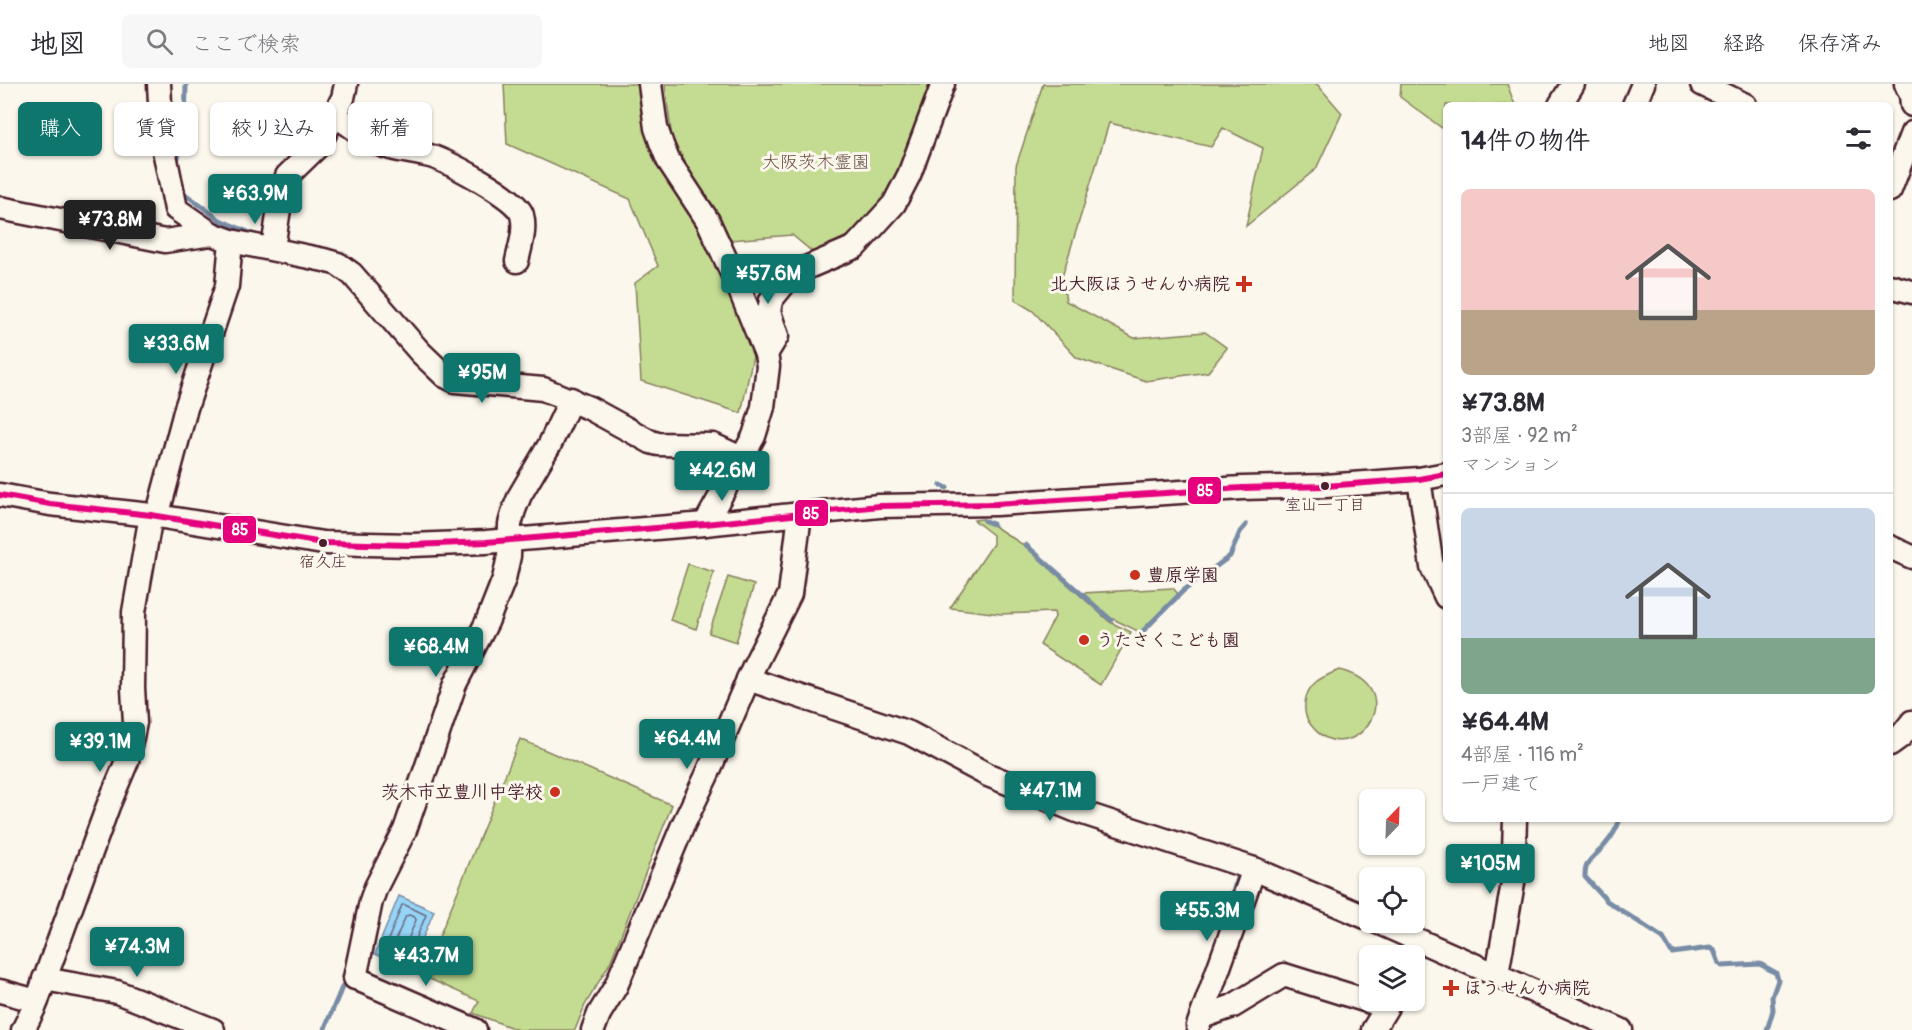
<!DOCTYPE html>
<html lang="ja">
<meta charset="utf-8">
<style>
:root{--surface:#fff;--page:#f7f7f7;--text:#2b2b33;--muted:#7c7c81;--line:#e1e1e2;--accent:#0f766e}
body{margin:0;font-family:Pangolin,"Klee One",sans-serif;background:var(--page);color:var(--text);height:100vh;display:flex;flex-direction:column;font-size:22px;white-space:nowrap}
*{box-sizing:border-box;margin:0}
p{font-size:20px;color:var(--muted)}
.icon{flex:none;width:33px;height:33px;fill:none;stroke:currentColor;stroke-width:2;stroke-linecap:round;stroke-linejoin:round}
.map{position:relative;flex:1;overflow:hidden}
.side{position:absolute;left:1443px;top:18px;width:450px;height:720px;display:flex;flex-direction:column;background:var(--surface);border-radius:9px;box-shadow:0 2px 4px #0004}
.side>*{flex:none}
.banner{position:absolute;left:18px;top:18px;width:570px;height:54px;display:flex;gap:12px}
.needle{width:39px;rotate:23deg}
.tools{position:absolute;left:1359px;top:705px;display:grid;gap:12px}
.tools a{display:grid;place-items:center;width:66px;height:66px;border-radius:9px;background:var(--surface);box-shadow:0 2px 4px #0004;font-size:30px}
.price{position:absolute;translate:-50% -51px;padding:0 14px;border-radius:6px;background:var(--accent);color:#fff;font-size:20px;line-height:39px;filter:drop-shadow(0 2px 3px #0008)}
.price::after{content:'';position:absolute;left:50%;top:36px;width:18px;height:14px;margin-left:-9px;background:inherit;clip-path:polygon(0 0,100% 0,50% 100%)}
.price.on{background:#222;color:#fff}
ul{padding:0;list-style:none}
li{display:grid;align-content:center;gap:12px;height:318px;padding:0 18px}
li+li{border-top:2px solid var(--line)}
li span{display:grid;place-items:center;height:186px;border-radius:9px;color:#555}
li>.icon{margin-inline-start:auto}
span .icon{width:108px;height:108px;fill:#fffc;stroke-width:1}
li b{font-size:26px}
h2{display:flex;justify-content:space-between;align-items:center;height:72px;padding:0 18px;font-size:26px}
.chip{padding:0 21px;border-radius:9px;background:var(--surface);box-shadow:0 2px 4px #0004;font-size:21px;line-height:54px}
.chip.on{background:var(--accent);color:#fff}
header{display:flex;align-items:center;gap:36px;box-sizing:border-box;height:84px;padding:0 30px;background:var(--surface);border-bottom:2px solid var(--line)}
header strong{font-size:28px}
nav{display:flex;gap:33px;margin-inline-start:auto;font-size:21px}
.search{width:420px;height:54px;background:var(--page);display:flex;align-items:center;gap:15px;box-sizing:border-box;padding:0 21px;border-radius:9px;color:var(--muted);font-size:22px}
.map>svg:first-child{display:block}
.green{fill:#c4dc92;stroke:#877e5e;stroke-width:1.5}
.water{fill:#96d4f7;stroke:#788ca5;stroke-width:1.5}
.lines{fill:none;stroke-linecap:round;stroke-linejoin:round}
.shore{stroke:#68677d;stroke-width:1.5}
.stream{stroke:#788ca5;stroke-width:5}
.minor-casing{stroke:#4a1f2b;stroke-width:27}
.minor{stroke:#fbf7ec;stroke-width:22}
.bus-1-casing{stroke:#fbf7ec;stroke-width:10}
.bus-1{stroke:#e5007d;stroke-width:6}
.poi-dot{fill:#c8321e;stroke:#fbf7ec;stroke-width:2}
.bus-dot{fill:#4a1f2b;stroke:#fbf7ec;stroke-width:2}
.labels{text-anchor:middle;stroke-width:6;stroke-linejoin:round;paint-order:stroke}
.bus-label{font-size:16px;fill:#4a1f2b;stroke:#fbf7ec}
.park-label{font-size:18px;fill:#684e45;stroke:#fbf7ec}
.poi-label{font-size:18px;font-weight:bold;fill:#4a1f2b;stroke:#fbf7ec;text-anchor:start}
.line-badge{stroke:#fbf7ec;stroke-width:2}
.badge-label{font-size:16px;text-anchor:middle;font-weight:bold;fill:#fff}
</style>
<header>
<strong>地図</strong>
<div class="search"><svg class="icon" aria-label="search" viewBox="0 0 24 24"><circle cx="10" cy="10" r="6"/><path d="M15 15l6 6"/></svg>ここで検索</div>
<nav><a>地図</a><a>経路</a><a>保存済み</a></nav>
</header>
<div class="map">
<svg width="1912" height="946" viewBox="0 0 1912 946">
<rect width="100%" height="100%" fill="#fbf7ec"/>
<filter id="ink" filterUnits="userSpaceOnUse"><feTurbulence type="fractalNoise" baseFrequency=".0167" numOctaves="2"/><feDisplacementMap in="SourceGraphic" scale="12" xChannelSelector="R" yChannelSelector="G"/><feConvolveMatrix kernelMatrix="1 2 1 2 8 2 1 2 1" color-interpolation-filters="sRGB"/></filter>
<g filter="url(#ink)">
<g class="green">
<path d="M 504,0 L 645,0 L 719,172 L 753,272 L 741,329 L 641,297 L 635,199 L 658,182 L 630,115 L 507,60 Z"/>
<path d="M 665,0 L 935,0 L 899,90 L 867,141 L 815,170 L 792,151 L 730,156 L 672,55 Z"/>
<path d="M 1043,0 L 1317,0 L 1342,29 L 1316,85 L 1246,142 L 1263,64 L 1223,44 L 1211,63 L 1109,39 L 1062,193 L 1066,217 L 1134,254 L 1205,248 L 1227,264 L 1208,288 L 1146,297 L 1077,274 L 1033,227 L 1015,216 L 1016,82 Z"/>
<path d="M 1401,0 L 1507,0 L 1515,21 L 1446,21 L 1446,47 L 1400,13 Z"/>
<path d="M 983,435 L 1025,462 L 1110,538 L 1131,548 L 1101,601 L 1040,561 L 1055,533 L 1054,528 L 1001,530 L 950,524 L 993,460 L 993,451 L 974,436 Z"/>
<path d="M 688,480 L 714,488 L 696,545 L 670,536 Z"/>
<path d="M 728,493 L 754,501 L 736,558 L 709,549 Z"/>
<path d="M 1173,504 L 1178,510 L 1139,550 L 1136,546 L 1111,534 L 1083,509 Z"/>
<path d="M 1339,586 C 1416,605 1350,692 1311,641 C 1306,635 1304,627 1305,619 C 1307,599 1322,593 1339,586 Z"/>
<path d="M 520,655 L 672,721 L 610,879 L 585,921 L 575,946 L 518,946 L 473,929 L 479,917 L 423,892 Z"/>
</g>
<path class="water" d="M 399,812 L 434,827 L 410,885 L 375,870 Z"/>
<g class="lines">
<g class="shore">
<path d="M 402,821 L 405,821 L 426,831 L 408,874 L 405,876 L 384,866 Z"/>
<path d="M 409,831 L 415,833 L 416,836 L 404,865 L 400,866 L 394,864 L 393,861 L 406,832 Z"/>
</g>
<g class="stream">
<path d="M 176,81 L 185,47 L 186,0"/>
<path d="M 181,107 L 220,136 L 255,151"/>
<path d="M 941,401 L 947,404"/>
<path d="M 985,437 L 993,440"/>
<path d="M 1026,461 L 1111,536"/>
<path d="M 1138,552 L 1183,507 L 1230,472 L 1240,448 L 1246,441"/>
<path d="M 1620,735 C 1617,744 1612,753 1605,761 C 1596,772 1584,776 1585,793 L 1607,817 L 1663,854 L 1672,869 L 1710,864 L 1714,866 L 1719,879 L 1722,882 L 1760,880 L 1776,889 L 1778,896 L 1772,913 L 1773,926 L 1767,946"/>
<path d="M 1229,823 L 1238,790 L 1235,788"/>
<path d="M 324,946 L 346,894"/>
</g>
<g class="minor-casing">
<g id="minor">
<path d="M 159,0 L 162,56 L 176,125 L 212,150"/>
<path d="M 650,0 L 656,44 L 662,61 L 668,76 L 708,137 L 739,204 L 766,270 L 768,282 L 763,323 L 754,352 L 705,440"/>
<path d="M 1702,0 L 1745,21"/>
<path d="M 1906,0 L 1911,11 L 1912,21"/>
<path d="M 1560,21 L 1573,0"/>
<path d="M 1634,21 L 1643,0"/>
<path d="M 335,31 C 347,39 359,49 373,57 C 391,67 411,67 430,72 C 449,78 517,113 522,131 C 526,146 520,163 517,177"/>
<path d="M 1890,106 L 1912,49"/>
<path d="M 0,124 L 165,157 L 212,150 L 231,157 L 324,176 L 338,180 L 352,190 L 420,268 L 445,292 L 455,297 L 543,305 L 589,324 L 651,358 L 658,360 L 713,361 L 741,374"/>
<path d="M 273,164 L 281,112 L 287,92 L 319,61 L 343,14 L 346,0"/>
<path d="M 1890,202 L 1912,208"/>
<path d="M 766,270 L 777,252 L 769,228 L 771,216 L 792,190 L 855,163 L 894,120 L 909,91 L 943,0"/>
<path d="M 1419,395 L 1432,483 L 1446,513"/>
<path d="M 0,411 L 50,420 L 151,431 L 323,459 L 412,461 L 486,458 L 705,440 L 879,422 L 996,420 L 1242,404 L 1325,402 L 1419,395 L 1446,390"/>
<path d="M 157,433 L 186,324 L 227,202 L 231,157"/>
<path d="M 1890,463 L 1912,473"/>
<path d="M 748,595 L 909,649 L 988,691 L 1077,727 L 1254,785 L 1370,835"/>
<path d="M 1890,660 L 1901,652 L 1912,638"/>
<path d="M 1377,838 L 1621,946"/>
<path d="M 1497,890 L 1513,799 L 1515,735"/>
<path d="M 355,894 L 371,817 L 376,803 L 405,746 L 455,600 L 487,538 L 504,495 L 509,472 L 510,440 L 514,426 L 520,411 L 550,360 L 571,315"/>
<path d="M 44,895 L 117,908 L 213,946"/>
<path d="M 362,897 L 475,946"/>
<path d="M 0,907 L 37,917"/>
<path d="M 1202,933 L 1233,922 L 1284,891 L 1387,923 L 1373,946"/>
<path d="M 1198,942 L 1254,785"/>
<path d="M 23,946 L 35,922 L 108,722 L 127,677 L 135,639 L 133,604 L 134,528 L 151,431"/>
<path d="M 593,946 L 599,930 L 616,902 L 683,741 L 707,691 L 753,584 L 790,510 L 800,430"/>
</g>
</g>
<use href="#minor" class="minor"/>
<g class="bus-1-casing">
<path id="bus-1" d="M 0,411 L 50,420 L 151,431 L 323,459 L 412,461 L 486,458 L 705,440 L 879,422 L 996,420 L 1242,404 L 1325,402 L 1419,395 L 1446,390"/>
</g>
<use href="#bus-1" class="bus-1"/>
</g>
</g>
<g class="poi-dot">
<path d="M1241 191h6v6h6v6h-6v6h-6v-6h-6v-6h6z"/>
<circle cx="1135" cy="491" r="6"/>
<circle cx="1084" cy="556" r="6"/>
<circle cx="555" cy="708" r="6"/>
<path d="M1448 895h6v6h6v6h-6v6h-6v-6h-6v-6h6z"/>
</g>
<g class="bus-dot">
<circle cx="1325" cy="402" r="5"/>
<circle cx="323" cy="459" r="5"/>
</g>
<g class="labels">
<g class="bus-label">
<text x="1325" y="426">室山一丁目</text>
<text x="323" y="483">宿久庄</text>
</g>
<g class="park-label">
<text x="816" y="84">大阪茨木霊園</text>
</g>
<g class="poi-label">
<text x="1230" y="206" text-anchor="end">北大阪ほうせんか病院</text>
<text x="1147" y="497">豊原学園</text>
<text x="1096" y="562">うたさくこども園</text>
<text x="543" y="714" text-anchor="end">茨木市立豊川中学校</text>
<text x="1464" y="910">ほうせんか病院</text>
</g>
</g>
<g class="line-badge">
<rect x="1187" y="392" width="35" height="29" rx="6" fill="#e5007d"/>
<rect x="794" y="415" width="35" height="28" rx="6" fill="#e5007d"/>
<rect x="222" y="431" width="35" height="29" rx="6" fill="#e5007d"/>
</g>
<g class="badge-label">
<text x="1205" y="412">85</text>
<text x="811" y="435">85</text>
<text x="240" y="451">85</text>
</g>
</svg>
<div class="tools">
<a><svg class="needle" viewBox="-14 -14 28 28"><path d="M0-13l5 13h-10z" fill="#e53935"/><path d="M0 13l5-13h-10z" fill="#7c7c81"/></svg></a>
<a><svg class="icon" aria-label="locate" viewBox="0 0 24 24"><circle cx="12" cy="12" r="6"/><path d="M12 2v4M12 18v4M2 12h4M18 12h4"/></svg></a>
<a><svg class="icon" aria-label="layers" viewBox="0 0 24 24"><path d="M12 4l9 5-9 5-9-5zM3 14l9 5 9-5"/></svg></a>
</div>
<b class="price" style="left:255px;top:141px">¥63.9M</b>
<b class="price on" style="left:110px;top:167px">¥73.8M</b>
<b class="price" style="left:768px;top:221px">¥57.6M</b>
<b class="price" style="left:176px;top:291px">¥33.6M</b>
<b class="price" style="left:482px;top:320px">¥95M</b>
<b class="price" style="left:722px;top:418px">¥42.6M</b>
<b class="price" style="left:436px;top:594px">¥68.4M</b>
<b class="price" style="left:687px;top:686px">¥64.4M</b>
<b class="price" style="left:100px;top:689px">¥39.1M</b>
<b class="price" style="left:1050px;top:738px">¥47.1M</b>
<b class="price" style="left:1490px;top:811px">¥105M</b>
<b class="price" style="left:1207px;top:858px">¥55.3M</b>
<b class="price" style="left:137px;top:894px">¥74.3M</b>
<b class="price" style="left:426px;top:903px">¥43.7M</b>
<div class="banner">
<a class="chip on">購入</a>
<a class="chip">賃貸</a>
<a class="chip">絞り込み</a>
<a class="chip">新着</a>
</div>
<section class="side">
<h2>14件の物件<svg class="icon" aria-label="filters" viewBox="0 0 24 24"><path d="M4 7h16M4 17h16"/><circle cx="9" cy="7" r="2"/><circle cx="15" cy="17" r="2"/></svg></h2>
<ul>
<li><span style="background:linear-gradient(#f6c9c9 65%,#b9a48a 0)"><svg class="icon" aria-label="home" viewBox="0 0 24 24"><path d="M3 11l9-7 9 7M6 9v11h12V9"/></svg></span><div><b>¥73.8M</b><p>3部屋 · 92 m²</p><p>マンション</p></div></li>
<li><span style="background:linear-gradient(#c9d6e8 70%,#7fa58c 0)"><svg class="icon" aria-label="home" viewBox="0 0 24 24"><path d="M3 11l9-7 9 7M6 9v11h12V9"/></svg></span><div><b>¥64.4M</b><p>4部屋 · 116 m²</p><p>一戸建て</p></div></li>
</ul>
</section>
</div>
